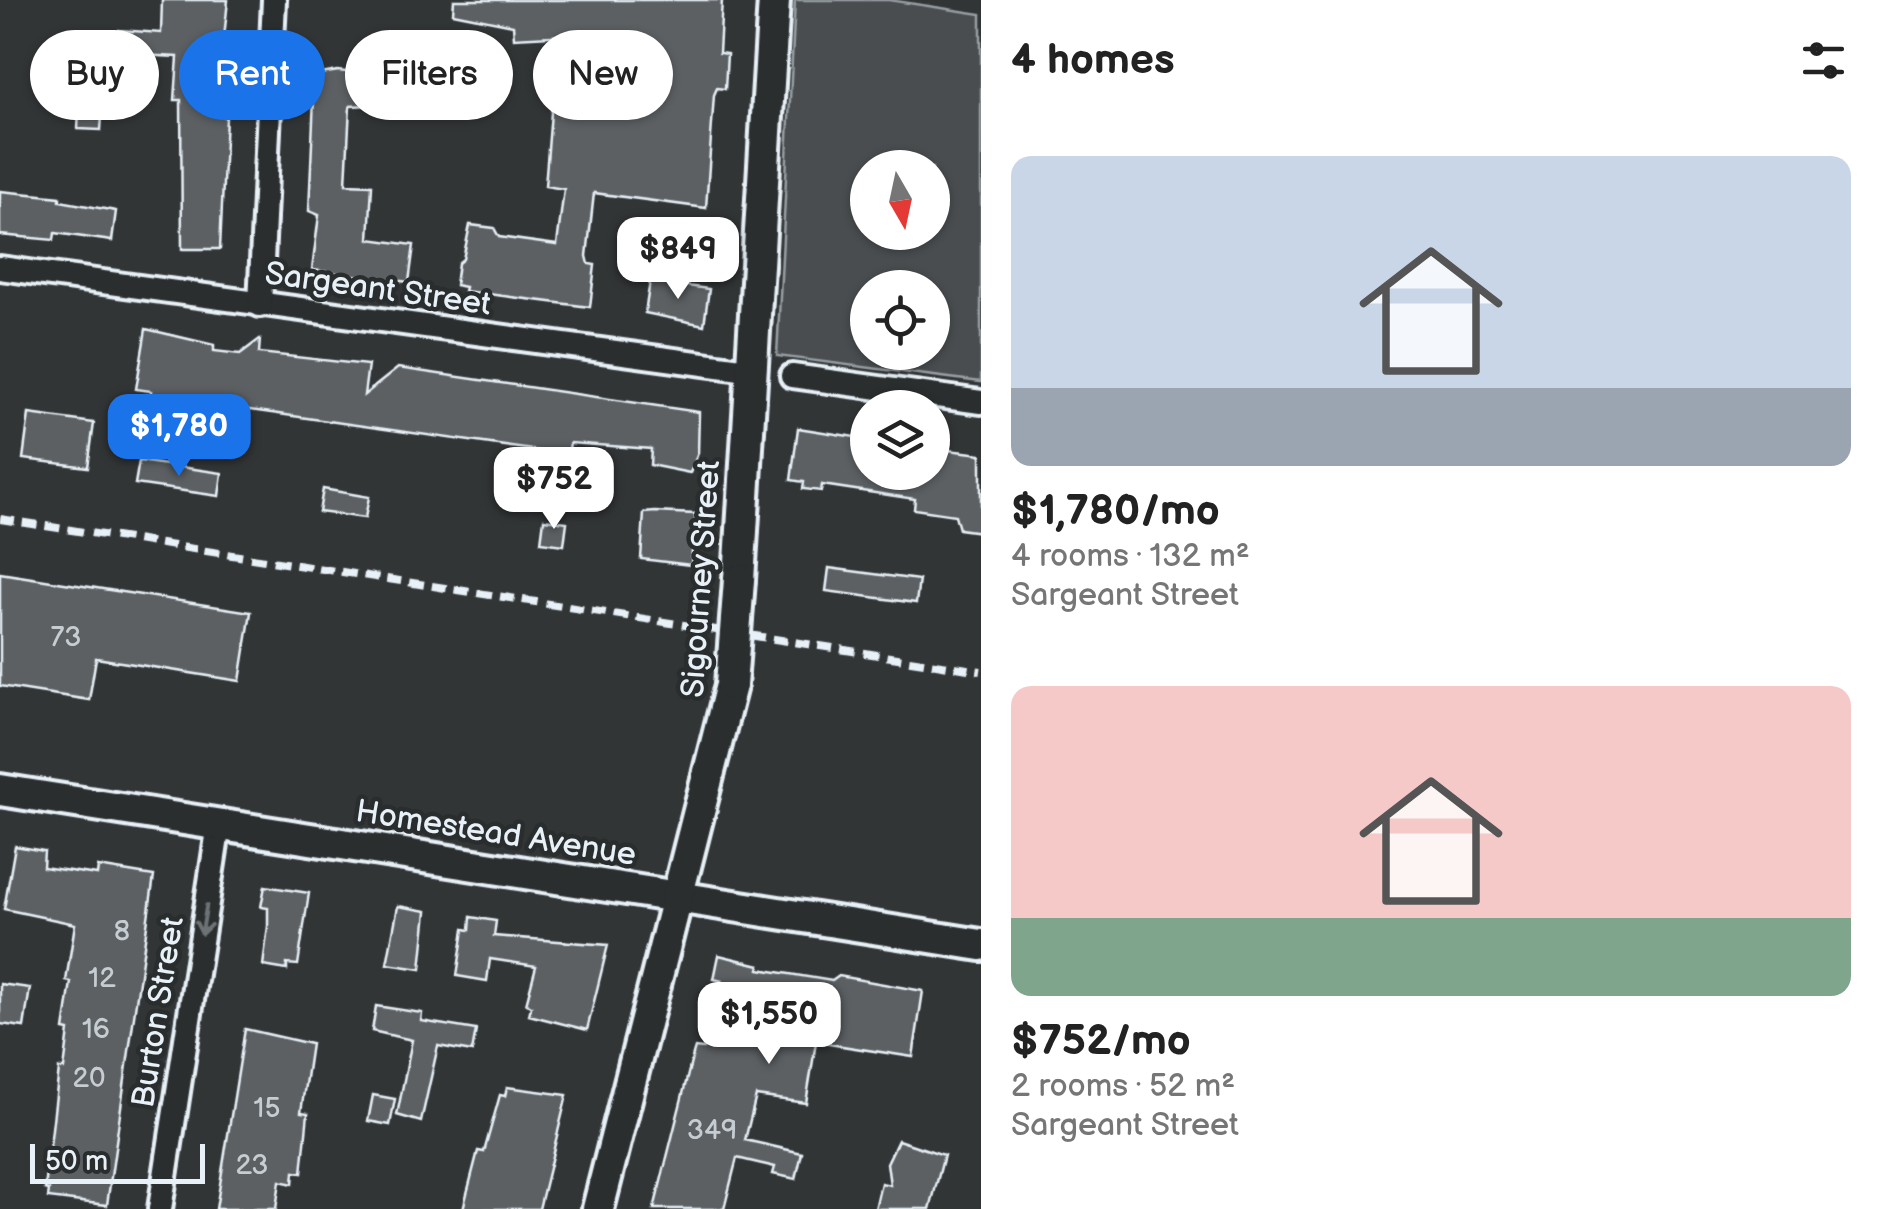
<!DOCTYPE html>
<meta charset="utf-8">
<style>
:root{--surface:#fff;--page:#f6f6f6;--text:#222;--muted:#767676;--accent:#1a73e8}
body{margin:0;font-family:"Balsamiq Sans",sans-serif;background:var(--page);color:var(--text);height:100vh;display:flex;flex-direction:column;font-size:38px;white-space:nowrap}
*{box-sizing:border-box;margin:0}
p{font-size:32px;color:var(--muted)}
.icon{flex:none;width:55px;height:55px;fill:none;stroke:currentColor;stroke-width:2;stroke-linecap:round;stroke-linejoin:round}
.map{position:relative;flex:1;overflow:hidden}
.drawer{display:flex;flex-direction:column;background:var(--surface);width:900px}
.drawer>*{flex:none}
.top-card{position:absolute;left:30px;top:30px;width:800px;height:90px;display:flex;gap:20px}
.needle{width:65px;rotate:171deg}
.tools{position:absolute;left:850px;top:150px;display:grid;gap:20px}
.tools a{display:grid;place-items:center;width:100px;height:100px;border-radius:50%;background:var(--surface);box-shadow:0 2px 8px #0004;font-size:50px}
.scale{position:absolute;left:30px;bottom:25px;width:175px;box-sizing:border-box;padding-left:10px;border:5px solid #e8f1f8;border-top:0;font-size:28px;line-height:35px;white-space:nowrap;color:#e8f1f8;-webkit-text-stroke:8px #2a2d2e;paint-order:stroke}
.price{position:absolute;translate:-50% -85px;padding:0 22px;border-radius:20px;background:#fff;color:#222;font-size:32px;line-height:65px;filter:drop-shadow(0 2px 5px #0008)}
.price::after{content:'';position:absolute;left:50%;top:60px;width:30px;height:22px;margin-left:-15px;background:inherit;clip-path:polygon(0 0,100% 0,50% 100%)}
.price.current{background:var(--accent);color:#fff}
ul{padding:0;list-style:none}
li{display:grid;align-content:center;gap:20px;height:530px;padding:0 30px}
li span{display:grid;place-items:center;height:310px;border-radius:20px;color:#555}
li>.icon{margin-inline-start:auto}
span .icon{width:180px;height:180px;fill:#fffc;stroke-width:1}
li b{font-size:42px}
h2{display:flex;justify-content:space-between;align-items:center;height:120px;padding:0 30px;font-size:42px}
.pill{padding:0 35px;border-radius:45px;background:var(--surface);box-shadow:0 2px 8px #0004;font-size:35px;line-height:90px}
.pill.current{background:var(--accent);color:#fff}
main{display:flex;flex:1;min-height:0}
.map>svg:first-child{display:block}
.green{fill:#494d4f;stroke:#989fa4;stroke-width:2.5;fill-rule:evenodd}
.building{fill:#5c6063;stroke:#e8f1f8;stroke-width:2.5}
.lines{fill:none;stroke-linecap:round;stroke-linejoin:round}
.street-casing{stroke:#e8f1f8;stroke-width:30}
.secondary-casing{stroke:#e8f1f8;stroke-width:38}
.street{stroke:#2a2d2e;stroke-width:22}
.secondary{stroke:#2a2d2e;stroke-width:30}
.rail{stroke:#e8f1f8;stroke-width:8;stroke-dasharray:15 8;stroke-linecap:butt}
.secondary-bridge-casing{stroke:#e8f1f8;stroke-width:38;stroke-linecap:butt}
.secondary-bridge{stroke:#2a2d2e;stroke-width:30}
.oneway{stroke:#6c7275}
.labels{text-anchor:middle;stroke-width:9;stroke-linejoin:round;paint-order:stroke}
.number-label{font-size:28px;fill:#c5cdd3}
.street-label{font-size:32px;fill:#e8f1f8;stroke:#2a2d2e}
</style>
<main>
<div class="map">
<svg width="981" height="1209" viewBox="0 0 981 1209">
<rect width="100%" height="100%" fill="#323536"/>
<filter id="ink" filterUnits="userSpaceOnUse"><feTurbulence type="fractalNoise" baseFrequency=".01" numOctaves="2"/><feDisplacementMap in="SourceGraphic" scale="20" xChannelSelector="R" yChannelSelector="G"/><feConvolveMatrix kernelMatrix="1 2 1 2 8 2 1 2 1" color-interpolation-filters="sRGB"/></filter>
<g filter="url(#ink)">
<path class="green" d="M 795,0 L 889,0 L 981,14 L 981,382 L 777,356 ZM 868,168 L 932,168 L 932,232 L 868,232 ZM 868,288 L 932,288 L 932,352 L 868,352 Z"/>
<g class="building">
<path d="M 162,0 L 228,0 L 216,114 L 226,117 L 220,249 L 182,249 L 181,100 L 175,100 L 178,57 L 118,54 L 119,30 L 161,33 Z"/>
<path d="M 454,0 L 722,0 L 719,53 L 727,54 L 725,89 L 717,88 L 714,95 L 706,208 L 594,193 L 587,256 L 589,264 L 595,265 L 590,307 L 464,291 L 465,287 L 455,285 L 458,263 L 463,259 L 470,225 L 494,228 L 499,237 L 557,245 L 564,189 L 545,186 L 553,88 L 628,98 L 633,54 L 567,44 L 569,35 L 514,38 L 513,25 L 453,13 Z"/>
<path d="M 338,71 L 372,75 L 371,105 L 350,106 L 346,184 L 372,185 L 369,239 L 414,245 L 409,282 L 312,270 L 319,215 L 309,211 L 315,75 Z"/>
<path d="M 80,88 L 104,89 L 101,130 L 78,129 Z"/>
<path d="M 0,191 L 60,197 L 60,201 L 116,211 L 112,241 L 55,233 L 54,240 L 0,235 Z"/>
<path d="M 650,281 L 709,289 L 704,325 L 645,313 Z"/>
<path d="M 146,329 L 214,345 L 214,351 L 240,354 L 260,339 L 259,353 L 368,365 L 364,395 L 398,368 L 699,412 L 698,453 L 690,473 L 650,465 L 651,449 L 570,443 L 568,455 L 151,396 L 151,391 L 136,389 Z"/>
<path d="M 29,414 L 94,423 L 88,467 L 23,459 Z"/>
<path d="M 798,428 L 868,439 L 868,472 L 932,472 L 932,448 L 981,454 L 981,532 L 959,529 L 955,515 L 914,509 L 915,499 L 822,485 L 821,491 L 803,489 L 804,482 L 791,480 Z"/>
<path d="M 139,461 L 222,473 L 219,496 L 135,484 Z"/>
<path d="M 323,489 L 369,497 L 365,518 L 319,512 Z"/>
<path d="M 655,512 L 695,514 L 698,551 L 692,551 L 691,565 L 641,559 L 644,513 Z"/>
<path d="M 544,519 L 567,522 L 564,545 L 541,542 Z"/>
<path d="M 829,568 L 919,580 L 916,603 L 826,591 Z"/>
<path d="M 0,573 L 251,612 L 240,681 L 96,658 L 89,700 L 0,686 Z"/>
<path d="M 15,846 L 44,851 L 43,867 L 97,875 L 98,867 L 154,876 L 107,1205 L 48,1198 L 49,1190 L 45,1189 L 59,1069 L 64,1069 L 69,1031 L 64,1030 L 71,982 L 66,981 L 75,924 L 4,909 Z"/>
<path d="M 265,886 L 309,893 L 298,965 L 287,964 L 287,970 L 263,966 L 268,926 L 268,908 L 261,907 Z"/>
<path d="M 398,906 L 427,911 L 421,969 L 387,964 Z"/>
<path d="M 471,917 L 496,921 L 494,936 L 608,945 L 587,1030 L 529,1015 L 531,1006 L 526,1004 L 536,966 L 490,959 L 487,981 L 457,976 L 464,929 L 470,930 Z"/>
<path d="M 719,955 L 760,965 L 759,969 L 832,981 L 839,976 L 923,991 L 913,1057 L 816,1042 L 806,1103 L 756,1096 L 745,1140 L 802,1153 L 796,1179 L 773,1174 L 775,1167 L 737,1158 L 724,1209 L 654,1209 L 692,1058 L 695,1048 L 703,1049 L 713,1022 L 722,981 L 714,979 Z"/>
<path d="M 0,984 L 30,988 L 24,1027 L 0,1024 Z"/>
<path d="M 376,1006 L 422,1013 L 421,1021 L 476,1030 L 472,1052 L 438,1046 L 421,1122 L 397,1115 L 412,1040 L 372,1031 Z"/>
<path d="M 245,1029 L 311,1044 L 301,1112 L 308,1113 L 302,1173 L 294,1172 L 293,1184 L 280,1181 L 276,1209 L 216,1209 Z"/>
<path d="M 507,1087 L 567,1095 L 539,1209 L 463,1209 L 478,1151 L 484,1152 L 500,1095 L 505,1096 Z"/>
<path d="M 373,1095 L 395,1099 L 390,1125 L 368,1121 Z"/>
<path d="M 898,1140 L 944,1155 L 930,1209 L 875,1209 L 881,1183 L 890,1185 L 887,1163 Z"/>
</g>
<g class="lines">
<g class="street-casing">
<g id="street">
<path d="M 0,268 L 748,370"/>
<path d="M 260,305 L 274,0"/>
<path d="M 792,376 L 981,402"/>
<path d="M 160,1209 L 219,824"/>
</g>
</g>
<g class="secondary-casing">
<g id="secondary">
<path d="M 739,580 L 774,0"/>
<path d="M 0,790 L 981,945"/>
<path d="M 598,1209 L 731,685"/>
</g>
</g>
<use href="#street" class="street"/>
<use href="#secondary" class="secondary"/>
<path class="rail" d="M 0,519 L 981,671"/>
<g class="secondary-bridge-casing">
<path id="secondary-bridge" d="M 731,685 L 739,580"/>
</g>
<use href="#secondary-bridge" class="secondary-bridge"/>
</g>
<defs><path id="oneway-shaft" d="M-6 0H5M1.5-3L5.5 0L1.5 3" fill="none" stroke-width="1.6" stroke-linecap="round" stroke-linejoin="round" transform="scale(2.5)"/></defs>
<use class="oneway" href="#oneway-shaft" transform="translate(204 920) rotate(99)"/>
</g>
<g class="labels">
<g class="number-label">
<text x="66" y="646">73</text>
<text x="122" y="940">8</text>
<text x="102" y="987">12</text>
<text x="96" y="1038">16</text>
<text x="89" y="1087">20</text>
<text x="267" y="1117">15</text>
<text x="712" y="1139">349</text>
<text x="252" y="1174">23</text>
</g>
<g class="street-label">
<text transform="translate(378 288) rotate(8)" y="11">Sargeant Street</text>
<text transform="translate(700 579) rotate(-86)" y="11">Sigourney Street</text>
<text transform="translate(496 832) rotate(9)" y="11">Homestead Avenue</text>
<text transform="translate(157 1012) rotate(-81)" y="11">Burton Street</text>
</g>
</g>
</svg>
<div class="tools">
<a><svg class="needle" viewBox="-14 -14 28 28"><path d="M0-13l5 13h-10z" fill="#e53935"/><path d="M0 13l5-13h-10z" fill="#767676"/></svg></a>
<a><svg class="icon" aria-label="locate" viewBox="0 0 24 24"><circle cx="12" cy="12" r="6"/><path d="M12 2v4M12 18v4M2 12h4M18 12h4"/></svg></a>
<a><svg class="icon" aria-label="layers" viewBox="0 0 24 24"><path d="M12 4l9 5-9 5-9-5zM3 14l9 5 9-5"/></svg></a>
</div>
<div class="scale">50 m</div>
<b class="price" style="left:678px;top:302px">$849</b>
<b class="price current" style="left:179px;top:479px">$1,780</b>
<b class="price" style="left:554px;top:532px">$752</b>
<b class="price" style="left:769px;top:1067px">$1,550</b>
<div class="top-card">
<a class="pill">Buy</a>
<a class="pill current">Rent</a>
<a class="pill">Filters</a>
<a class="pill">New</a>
</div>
</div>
<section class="drawer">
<h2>4 homes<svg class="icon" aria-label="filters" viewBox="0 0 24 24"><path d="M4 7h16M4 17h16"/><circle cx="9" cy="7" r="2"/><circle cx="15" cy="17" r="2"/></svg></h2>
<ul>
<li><span style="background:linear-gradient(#c9d6e8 75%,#9aa5b1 0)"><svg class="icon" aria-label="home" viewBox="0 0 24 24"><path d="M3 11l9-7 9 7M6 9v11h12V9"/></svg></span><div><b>$1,780/mo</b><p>4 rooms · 132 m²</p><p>Sargeant Street</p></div></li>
<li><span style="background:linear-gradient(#f6c9c9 75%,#7fa58c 0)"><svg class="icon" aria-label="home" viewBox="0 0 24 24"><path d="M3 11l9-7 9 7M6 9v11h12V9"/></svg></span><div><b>$752/mo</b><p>2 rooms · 52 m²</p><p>Sargeant Street</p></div></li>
</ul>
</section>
</main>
